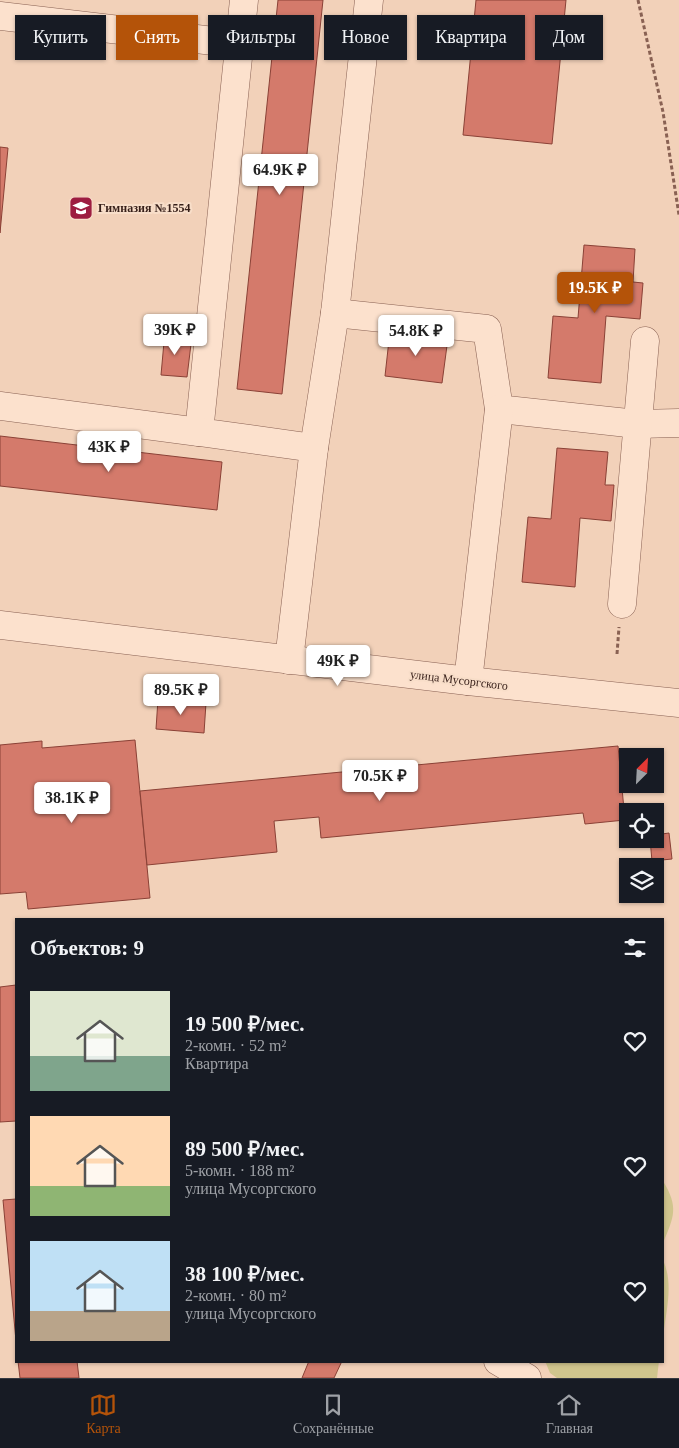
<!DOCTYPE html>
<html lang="ru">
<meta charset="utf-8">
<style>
:root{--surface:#171b24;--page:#20242c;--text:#f1f3f6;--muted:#9ea1a6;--line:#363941;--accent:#b45309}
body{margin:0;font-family:"Times New Roman",serif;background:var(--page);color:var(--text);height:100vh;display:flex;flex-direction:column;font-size:19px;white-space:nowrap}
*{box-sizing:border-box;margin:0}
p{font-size:16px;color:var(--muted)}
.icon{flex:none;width:28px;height:28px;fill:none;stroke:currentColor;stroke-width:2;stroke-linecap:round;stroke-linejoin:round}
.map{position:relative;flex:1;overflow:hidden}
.details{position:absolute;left:15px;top:918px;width:649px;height:445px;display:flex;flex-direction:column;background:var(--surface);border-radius:0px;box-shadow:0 1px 4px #0004}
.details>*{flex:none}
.top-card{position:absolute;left:15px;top:15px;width:650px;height:45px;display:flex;gap:10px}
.needle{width:32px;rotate:24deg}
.fabs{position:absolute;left:619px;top:748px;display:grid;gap:10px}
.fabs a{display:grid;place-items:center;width:45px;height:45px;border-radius:0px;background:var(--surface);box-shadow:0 1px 4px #0004;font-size:25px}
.price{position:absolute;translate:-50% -42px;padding:0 11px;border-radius:5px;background:#fff;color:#222;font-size:16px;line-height:32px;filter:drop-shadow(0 1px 2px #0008)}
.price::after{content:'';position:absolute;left:50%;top:30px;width:15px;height:11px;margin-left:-8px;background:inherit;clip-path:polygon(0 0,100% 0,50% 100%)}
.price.active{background:var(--accent);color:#fff}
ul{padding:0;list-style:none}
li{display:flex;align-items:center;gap:15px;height:125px;padding:0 15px}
li span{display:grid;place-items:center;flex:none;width:140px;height:100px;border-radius:0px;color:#555}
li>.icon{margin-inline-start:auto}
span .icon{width:60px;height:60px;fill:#fffc;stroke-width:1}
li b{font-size:21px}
h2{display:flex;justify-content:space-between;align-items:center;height:60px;padding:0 15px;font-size:21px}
.tag{padding:0 18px;border-radius:0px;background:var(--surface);box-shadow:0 1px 4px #0004;font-size:18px;line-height:45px}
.tag.active{background:var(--accent);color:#fff}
.tabs{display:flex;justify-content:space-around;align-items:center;height:70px;border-top:1px solid var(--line);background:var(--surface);font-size:14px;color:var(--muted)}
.tabs a{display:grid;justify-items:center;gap:2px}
.tabs .active{color:var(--accent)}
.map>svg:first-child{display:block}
.green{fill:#d0c58d}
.building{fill:#d47a6b;stroke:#8a4136}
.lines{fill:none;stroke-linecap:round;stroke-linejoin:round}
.minor-casing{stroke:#896153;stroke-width:29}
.path{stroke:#896153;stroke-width:3;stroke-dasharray:4 2.5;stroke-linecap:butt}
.minor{stroke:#fce1cd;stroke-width:28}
.labels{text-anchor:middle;stroke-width:4;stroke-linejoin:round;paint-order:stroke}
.poi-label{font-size:12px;font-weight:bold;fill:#371f19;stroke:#f8dec9;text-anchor:start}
.street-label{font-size:12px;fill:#371f19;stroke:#f8dec9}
</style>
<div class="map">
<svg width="679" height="1378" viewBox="0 0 679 1378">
<rect width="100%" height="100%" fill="#f2d1b9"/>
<g class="green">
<path d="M 663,1181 C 679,1207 674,1217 663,1243 Z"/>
<path d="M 663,1260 C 674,1284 666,1311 663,1337 Z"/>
<path d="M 545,1361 L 659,1361 L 657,1378 L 557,1378 L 550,1373 Z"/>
</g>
<g class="building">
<path d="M 278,0 L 323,0 L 282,394 L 237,389 Z"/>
<path d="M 476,0 L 566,0 L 552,144 L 463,135 Z"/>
<path d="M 0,147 L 8,148 L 0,233 Z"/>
<path d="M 584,245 L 635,249 L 633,282 L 643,283 L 640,319 L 606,316 L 601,383 L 548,378 L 553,316 L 578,318 Z"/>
<path d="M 165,331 L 180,333 L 179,343 L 191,344 L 187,377 L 161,375 Z"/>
<path d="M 390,331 L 448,338 L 442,383 L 385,376 Z"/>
<path d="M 0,436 L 222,462 L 217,510 L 0,486 Z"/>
<path d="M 557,448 L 608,452 L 605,485 L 614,485 L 611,521 L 580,518 L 575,587 L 522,582 L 528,517 L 551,519 Z"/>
<path d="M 158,699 L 206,703 L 204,733 L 156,729 Z"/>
<path d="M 135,740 L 150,898 L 28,909 L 26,892 L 0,894 L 0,745 L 42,741 L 42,748 Z"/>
<path d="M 618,746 L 625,820 L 585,824 L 583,813 L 321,838 L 319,817 L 274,821 L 277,852 L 147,865 L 140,791 Z"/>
<path d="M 669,833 L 672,859 L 652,861 L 650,839 L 655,839 L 655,835 Z"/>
<path d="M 16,985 L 16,1121 L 0,1122 L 0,987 Z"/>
<path d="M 16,1199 L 16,1341 L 3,1200 Z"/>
<path d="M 18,1361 L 77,1361 L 79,1378 L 20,1378 Z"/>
<path d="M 309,1361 L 342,1361 L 334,1378 L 302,1378 Z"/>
</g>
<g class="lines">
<g class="minor-casing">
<g id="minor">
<path d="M 244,0 L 199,432 L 314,448"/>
<path d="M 0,16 L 239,44"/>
<path d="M 335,313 L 487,329 L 499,409 L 637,424 L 679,423"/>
<path d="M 0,406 L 199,432"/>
<path d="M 622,604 L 645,341"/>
<path d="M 0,625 L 468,681 L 679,703"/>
<path d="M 289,660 L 314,448 L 335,313 L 369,0"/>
<path d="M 468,681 L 499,409"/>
<path d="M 498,1361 L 527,1378"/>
</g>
</g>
<g class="path">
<path d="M 638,0 L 663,112 L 679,215"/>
<path d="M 617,654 L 619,627"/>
</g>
<use href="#minor" class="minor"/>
</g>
<defs>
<g id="school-square" transform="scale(1.25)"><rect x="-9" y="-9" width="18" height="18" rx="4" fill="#9d1d41" stroke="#f8dec9"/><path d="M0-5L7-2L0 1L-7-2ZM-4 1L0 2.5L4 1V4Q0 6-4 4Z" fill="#fff"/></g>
</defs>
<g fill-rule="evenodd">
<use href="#school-square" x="81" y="208"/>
</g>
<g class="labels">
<g class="poi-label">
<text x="98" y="212">Гимназия №1554</text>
</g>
<g class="street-label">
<text transform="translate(459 680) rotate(7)" y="4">улица Мусоргского</text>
</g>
</g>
</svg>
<div class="fabs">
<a><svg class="needle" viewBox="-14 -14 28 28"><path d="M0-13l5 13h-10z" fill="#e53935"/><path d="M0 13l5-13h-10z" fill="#9ea1a6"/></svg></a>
<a><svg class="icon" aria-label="locate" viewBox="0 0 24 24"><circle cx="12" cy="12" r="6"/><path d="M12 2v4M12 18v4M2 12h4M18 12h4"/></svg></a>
<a><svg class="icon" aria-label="layers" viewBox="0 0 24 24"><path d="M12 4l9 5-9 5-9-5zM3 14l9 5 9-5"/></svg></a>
</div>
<b class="price" style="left:280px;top:196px">64.9K ₽</b>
<b class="price active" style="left:595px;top:314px">19.5K ₽</b>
<b class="price" style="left:175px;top:356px">39K ₽</b>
<b class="price" style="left:416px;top:357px">54.8K ₽</b>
<b class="price" style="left:109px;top:473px">43K ₽</b>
<b class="price" style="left:338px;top:687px">49K ₽</b>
<b class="price" style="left:181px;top:716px">89.5K ₽</b>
<b class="price" style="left:380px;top:802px">70.5K ₽</b>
<b class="price" style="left:72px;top:824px">38.1K ₽</b>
<div class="top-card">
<a class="tag">Купить</a>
<a class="tag active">Снять</a>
<a class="tag">Фильтры</a>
<a class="tag">Новое</a>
<a class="tag">Квартира</a>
<a class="tag">Дом</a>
</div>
<section class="details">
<h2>Объектов: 9<svg class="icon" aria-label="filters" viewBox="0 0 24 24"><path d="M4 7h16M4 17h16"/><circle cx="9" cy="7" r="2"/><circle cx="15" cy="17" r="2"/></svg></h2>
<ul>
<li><span style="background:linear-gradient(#dfe7d0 65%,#7fa58c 0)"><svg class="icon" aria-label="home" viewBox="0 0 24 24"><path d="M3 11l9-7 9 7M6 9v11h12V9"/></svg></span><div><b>19 500 ₽/мес.</b><p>2-комн. · 52 m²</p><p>Квартира</p></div><svg class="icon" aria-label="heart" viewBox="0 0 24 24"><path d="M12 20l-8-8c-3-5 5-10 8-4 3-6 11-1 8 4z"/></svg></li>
<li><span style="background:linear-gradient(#ffd9b3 70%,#8fb573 0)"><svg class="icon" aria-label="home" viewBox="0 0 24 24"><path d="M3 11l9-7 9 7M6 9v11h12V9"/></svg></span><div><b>89 500 ₽/мес.</b><p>5-комн. · 188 m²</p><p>улица Мусоргского</p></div><svg class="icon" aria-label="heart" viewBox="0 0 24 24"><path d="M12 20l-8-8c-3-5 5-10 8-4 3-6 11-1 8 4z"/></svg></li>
<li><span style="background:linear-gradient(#bfe0f5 70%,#b9a48a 0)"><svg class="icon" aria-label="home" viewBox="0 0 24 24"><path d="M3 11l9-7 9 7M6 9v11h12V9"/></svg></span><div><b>38 100 ₽/мес.</b><p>2-комн. · 80 m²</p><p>улица Мусоргского</p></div><svg class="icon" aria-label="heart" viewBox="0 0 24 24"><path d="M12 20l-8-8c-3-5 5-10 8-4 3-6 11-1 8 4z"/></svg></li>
</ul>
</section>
</div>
<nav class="tabs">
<a class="active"><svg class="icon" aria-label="map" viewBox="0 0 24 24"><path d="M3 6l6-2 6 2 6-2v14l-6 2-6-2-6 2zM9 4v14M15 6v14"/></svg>Карта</a>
<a><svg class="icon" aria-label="saved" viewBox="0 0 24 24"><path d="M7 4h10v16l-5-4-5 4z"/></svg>Сохранённые</a>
<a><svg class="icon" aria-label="home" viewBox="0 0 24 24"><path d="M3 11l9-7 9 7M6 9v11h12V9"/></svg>Главная</a>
</nav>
